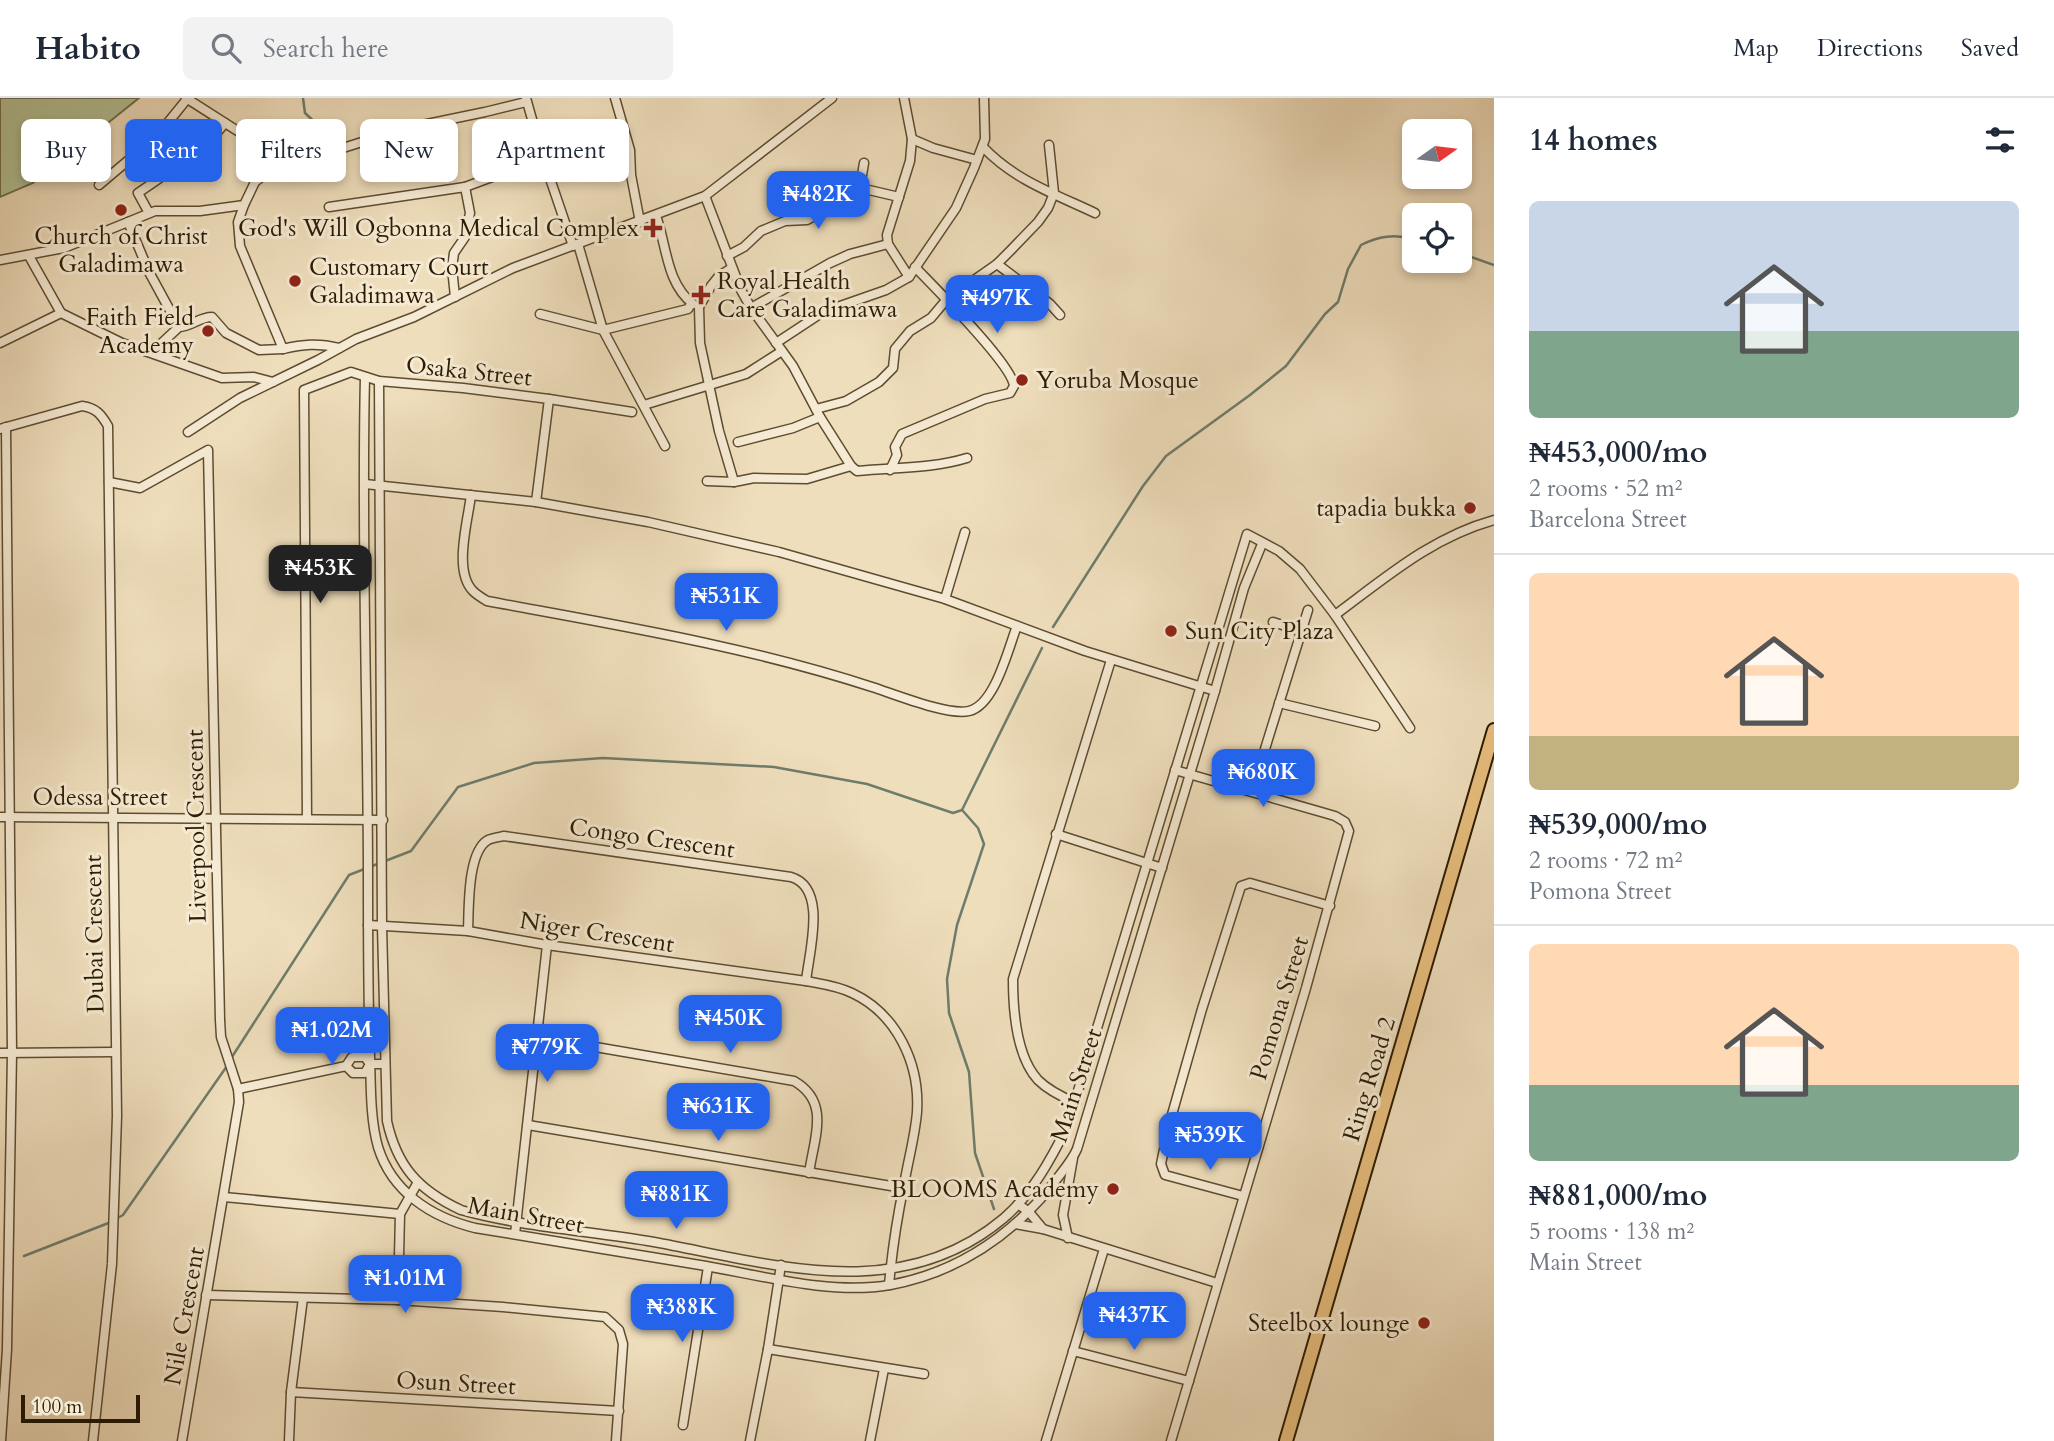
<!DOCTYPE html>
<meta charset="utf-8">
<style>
:root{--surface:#fff;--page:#f2f2f3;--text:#1f2937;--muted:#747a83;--line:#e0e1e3;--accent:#2563eb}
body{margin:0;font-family:Cardo,serif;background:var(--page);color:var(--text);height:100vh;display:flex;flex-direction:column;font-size:26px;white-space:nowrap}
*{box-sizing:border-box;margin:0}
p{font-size:23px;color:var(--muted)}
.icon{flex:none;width:38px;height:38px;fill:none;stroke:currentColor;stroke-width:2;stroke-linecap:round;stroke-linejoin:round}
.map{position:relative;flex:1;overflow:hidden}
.sheet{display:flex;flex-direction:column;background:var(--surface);width:560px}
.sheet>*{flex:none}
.top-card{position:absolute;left:21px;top:21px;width:665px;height:63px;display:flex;gap:14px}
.needle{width:46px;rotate:76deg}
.fabs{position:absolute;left:1402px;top:21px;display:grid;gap:14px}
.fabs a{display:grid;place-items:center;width:70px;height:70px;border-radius:10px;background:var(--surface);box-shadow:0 4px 10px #0003;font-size:35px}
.scale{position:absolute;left:21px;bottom:18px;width:119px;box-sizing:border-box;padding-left:7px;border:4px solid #2d1c02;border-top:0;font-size:19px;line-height:24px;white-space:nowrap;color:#2d1c02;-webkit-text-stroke:5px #f5ead3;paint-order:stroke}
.price{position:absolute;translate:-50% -60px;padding:0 16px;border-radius:14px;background:var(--accent);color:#fff;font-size:23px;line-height:46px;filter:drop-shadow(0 2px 4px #0008)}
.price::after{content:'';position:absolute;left:50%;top:42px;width:21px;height:16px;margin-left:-10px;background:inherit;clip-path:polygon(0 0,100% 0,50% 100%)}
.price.selected{background:#222;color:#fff}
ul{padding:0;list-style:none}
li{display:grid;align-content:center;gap:14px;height:371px;padding:0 35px}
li+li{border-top:2px solid var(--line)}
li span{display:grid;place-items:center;height:217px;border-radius:10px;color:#555}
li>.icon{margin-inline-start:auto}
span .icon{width:126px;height:126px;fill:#fffc;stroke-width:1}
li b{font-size:30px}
h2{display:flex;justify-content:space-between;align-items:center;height:84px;padding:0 35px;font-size:30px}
.pill{padding:0 24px;border-radius:10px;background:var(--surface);box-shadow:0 4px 10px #0003;font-size:24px;line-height:63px}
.pill.selected{background:var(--accent);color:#fff}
header{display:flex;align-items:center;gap:42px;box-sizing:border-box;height:98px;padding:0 35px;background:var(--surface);border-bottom:2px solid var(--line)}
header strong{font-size:33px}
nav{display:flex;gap:38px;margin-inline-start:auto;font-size:24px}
.search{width:490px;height:63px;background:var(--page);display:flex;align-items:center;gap:18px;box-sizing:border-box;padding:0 24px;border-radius:10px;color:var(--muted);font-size:26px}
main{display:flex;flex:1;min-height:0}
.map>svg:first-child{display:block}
.green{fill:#b3c296;stroke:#706f4c;stroke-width:2}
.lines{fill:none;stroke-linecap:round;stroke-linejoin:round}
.stream{stroke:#6e7c6c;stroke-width:2.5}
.minor-casing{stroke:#5e4c30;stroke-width:11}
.primary-casing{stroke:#2d1c02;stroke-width:16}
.minor{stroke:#f5ead3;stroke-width:8}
.primary{stroke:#e8bf7e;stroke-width:12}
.poi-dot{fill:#8f2418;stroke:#f5ead3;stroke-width:2.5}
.labels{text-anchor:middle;stroke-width:6;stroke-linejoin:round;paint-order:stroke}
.poi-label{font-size:24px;fill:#2d1c02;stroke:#f5ead3;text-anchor:end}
.street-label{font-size:24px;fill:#2d1c02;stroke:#f5ead3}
</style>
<header>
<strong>Habito</strong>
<div class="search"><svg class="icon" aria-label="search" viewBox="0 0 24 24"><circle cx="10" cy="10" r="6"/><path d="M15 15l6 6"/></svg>Search here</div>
<nav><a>Map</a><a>Directions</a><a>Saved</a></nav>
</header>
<main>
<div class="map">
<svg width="1494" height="1343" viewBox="0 0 1494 1343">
<rect width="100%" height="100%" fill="#efdebc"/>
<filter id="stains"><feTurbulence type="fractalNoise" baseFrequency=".00286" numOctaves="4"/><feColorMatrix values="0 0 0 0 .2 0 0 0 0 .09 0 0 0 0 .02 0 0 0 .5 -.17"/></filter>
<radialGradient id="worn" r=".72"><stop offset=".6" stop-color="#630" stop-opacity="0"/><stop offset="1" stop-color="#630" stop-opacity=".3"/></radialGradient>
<path class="green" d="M 0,0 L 139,0 L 33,85 L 0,99 Z"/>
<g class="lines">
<g class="stream">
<path d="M 303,0 L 305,15 L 322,31"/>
<path d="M 1460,155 L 1494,167"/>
<path d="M 1053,529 L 1143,388 L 1166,358 L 1250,297 L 1286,268 L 1325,216 L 1338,204 L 1348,171 L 1361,147 C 1379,138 1394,136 1414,141"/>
<path d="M 963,713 L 978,730 L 984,746 L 957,827 L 947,881 L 949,915 L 969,974 L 975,1055 L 994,1111"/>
<path d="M 230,962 L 349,777 L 411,753 L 458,689 L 534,665 L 603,660 L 774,669 L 867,686 L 953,715 L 962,712 L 1042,550"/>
<path d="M 116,1121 L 123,1117 L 227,968"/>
<path d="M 24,1158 L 111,1124"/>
</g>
<g class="minor-casing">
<g id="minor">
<path d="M 186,0 L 283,62"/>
<path d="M 526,0 L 543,60 L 573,148"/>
<path d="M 615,0 L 630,52 L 631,77 L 640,124"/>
<path d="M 904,0 L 912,41 L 910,63 L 887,137 L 888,146 L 909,179"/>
<path d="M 912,41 L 933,50 L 977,62"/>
<path d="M 540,49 L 622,26"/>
<path d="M 983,49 C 1014,82 1055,96 1095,115"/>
<path d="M 99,87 L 157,38 L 187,1"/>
<path d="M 856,89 L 899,99"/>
<path d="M 705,98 L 741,192 L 751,210 L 793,268 L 820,319 L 851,368 L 857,373 C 894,369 931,371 967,360"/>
<path d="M 244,107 L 238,124 L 240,148 L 283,251 C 303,246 319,245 339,250"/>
<path d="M 329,109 L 465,89 L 543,60"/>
<path d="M 149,115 L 138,95 L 205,49 L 225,25"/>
<path d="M 656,118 C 667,148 666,185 693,206"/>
<path d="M 128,124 L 149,174 L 179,229 L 152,254"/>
<path d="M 578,146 L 603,232 L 665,348"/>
<path d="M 29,158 L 61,215 L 122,245 L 222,280 L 254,279 L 273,284"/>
<path d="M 727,158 L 744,149 L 761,133 L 785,123 L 807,122 L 844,101 L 861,83 L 864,65"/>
<path d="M 0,162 L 64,150 L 155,113 L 200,113 L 244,107 L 255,84 L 283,62 L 324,56 L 403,31 L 485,14 L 526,4"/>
<path d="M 997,166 L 1050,206 L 1060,217"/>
<path d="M 732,170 L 719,178 L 711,188 L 699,209 L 700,245 L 719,333 L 734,384"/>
<path d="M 455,199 L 452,170 L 454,155 L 465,139 L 470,115 L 465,89"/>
<path d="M 751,210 L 830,165 L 850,156 L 888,146"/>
<path d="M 540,216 L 603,232 L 688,211 L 691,206"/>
<path d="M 179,229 C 191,229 199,219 212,219 L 226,235 L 259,252 L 283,251"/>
<path d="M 0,245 L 61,215"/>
<path d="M 776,245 L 823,214 L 886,192 L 909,179 L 956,110 L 974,70 L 985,41 L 984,0"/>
<path d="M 365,279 C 361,447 368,616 368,784 C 368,842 368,900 370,959 C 371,988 370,1020 378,1049 C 392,1094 431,1119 475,1130 C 552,1143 629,1155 706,1168 C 763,1178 832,1197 890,1187 C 955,1175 1008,1140 1050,1090 C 1059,1077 1071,1065 1077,1051 L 1215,593 L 1244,490 L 1262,446"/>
<path d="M 379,283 L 382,828 L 387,1023 C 397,1068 418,1092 461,1112 C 521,1129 591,1133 654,1144 C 773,1166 900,1208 1004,1120 C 1032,1096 1051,1061 1067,1029 L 1247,436 L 1279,453 L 1300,471 L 1335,517 L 1410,630"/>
<path d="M 549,301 L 632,314"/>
<path d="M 644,307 L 746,276 L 782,253"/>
<path d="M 816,311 L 846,303 L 879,284 L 893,270 L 895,251 L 910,233 L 931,220 L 947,201 L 997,166 L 1011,152 L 1038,124 L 1048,110 L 1054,95 L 1049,47"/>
<path d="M 0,331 L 82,308 C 96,310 101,316 108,328 L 117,1018 L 112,1166 L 93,1343"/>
<path d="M 188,334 L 240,300 L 318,262 L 356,241 L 414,219 L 513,170 L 705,98 L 832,0"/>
<path d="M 738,344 L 793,330 L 820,319"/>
<path d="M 890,372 L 897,357 L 895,349 L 902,336 L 985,301 L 1010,295 L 1014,288 C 1012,266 934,189 915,169"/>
<path d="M 707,383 L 734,384 L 754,380 L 807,381 L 851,368"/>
<path d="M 109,384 L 140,390 L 208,352 L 220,922 L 221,939 L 238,991 L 239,1004 L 182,1343"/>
<path d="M 365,386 L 536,404 L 648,424 L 779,454 L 945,501 L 1085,553 L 1215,593"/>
<path d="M 471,397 C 468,423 453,473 473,493 C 477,497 482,500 487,503 C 616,527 746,548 872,589 C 894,596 948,618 969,613 C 995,607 1008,551 1017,528"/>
<path d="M 945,501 L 965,434"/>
<path d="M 1335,517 C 1385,480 1432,439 1494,422"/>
<path d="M 1273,524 L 1301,533"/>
<path d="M 1279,605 L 1375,628"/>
<path d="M 1252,693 L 1308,512"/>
<path d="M 0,719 L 383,722"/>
<path d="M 307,721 L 304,292 L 351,274 L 379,283 L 463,290 L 549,301 L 536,404"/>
<path d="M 1056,736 L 1162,770"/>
<path d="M 368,827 L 468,833 L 547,847 L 806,883 C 822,886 838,888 852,895 C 897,916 920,966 917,1014 C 915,1038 908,1063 904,1087 C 897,1120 892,1154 889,1187"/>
<path d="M 468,833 C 469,811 467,754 488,742 C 492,740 499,739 504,738 L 791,779 C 828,790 809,854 806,883"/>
<path d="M 537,939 L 794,983 C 831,1004 814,1040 809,1075"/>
<path d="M 0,955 L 114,954"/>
<path d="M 370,966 L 365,975 L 353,975 L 346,968 L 352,959 L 365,959 L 370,966 L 384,966"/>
<path d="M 238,991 L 346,968"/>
<path d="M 1076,1005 C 1062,999 1048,992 1038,982 C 1016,958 1013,911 1013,881 L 1111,562"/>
<path d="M 528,1027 L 903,1090"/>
<path d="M 1243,1098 L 1165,1077 L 1161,1066 L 1169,1027 L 1202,911 L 1241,788 L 1250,785 L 1330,808"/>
<path d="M 224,1099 L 400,1116"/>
<path d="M 1018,1106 L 1029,1114 L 1043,1131"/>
<path d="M 1015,1126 L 1043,1131 L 1217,1185"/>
<path d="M 515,1136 L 547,847"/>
<path d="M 1068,1140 L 1063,1117 L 1073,1060"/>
<path d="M 206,1197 L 398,1202 L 503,1209 L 605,1219 L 619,1232 L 623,1246 L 616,1343"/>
<path d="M 398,1202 L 400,1116 L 418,1084"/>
<path d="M 768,1251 L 924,1276"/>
<path d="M 1073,1253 L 1189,1283"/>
<path d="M 291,1294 L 619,1313"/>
<path d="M 683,1327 L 708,1169"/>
<path d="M 1,1343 L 7,1251 L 12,955 L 6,329"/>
<path d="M 289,1343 L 291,1294 L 303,1200"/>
<path d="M 750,1343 L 768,1251 L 781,1167"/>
<path d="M 870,1343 L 884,1271"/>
<path d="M 1046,1343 L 1104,1151"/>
<path d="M 1171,1343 L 1306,890 L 1349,733 L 1345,724 L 1335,718 L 1175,672"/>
</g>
</g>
<g class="primary-casing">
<path id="primary" d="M 1286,1343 L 1494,632"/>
</g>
<use href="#minor" class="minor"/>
<use href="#primary" class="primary"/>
</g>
<g class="poi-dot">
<circle cx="121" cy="112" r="7"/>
<path d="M649.5 119.5h7v7h7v7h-7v7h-7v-7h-7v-7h7z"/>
<circle cx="295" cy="183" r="7"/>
<path d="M697.5 186.5h7v7h7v7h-7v7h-7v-7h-7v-7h7z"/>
<circle cx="208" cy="233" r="7"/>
<circle cx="1022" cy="282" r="7"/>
<circle cx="1470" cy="410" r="7"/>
<circle cx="1171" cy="533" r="7"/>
<circle cx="1113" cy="1091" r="7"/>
<circle cx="1424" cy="1225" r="7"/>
</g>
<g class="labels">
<g class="poi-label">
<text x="639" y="138">God's Will Ogbonna Medical Complex</text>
<text x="121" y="146" text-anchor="middle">Church of Christ<tspan x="121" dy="28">Galadimawa</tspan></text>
<text x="309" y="177" text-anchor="start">Customary Court<tspan x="309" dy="28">Galadimawa</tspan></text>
<text x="717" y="191" text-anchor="start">Royal Health<tspan x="717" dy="28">Care Galadimawa</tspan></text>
<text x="194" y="227">Faith Field<tspan x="194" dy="28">Academy</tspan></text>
<text x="1036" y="290" text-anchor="start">Yoruba Mosque</text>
<text x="1456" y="418">tapadia bukka</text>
<text x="1185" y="541" text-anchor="start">Sun City Plaza</text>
<text x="1099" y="1099">BLOOMS Academy</text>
<text x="1410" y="1233">Steelbox lounge</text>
</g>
<g class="street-label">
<text transform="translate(469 273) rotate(6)" y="8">Osaka Street</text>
<text x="100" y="707">Odessa Street</text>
<text transform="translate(196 728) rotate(-91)" y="8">Liverpool Crescent</text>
<text transform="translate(652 740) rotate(8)" y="8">Congo Crescent</text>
<text transform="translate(597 834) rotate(9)" y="8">Niger Crescent</text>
<text transform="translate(94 836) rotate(-91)" y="8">Dubai Crescent</text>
<text transform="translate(1279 910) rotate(-73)" y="8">Pomona Street</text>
<text transform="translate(1369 981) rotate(-73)" y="8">Ring Road 2</text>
<text transform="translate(1076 987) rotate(-72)" y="8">Main Street</text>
<text transform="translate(526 1117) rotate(10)" y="8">Main Street</text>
<text transform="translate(184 1218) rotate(-80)" y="8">Nile Crescent</text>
<text transform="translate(456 1285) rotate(3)" y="8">Osun Street</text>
</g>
</g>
<rect width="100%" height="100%" filter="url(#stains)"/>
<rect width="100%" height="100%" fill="url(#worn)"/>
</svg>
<div class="fabs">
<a><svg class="needle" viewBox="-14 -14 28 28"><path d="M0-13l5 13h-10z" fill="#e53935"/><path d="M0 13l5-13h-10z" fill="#747a83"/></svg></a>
<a><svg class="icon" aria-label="locate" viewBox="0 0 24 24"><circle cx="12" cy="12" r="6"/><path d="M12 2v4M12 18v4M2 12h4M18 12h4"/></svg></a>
</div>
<div class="scale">100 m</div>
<b class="price" style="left:818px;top:133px">₦482K</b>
<b class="price" style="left:997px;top:237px">₦497K</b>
<b class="price selected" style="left:320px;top:507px">₦453K</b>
<b class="price" style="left:726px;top:535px">₦531K</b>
<b class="price" style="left:1263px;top:711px">₦680K</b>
<b class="price" style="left:730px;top:957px">₦450K</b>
<b class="price" style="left:332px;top:969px">₦1.02M</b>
<b class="price" style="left:547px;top:986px">₦779K</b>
<b class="price" style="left:718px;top:1045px">₦631K</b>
<b class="price" style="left:1210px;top:1074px">₦539K</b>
<b class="price" style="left:676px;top:1133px">₦881K</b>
<b class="price" style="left:405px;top:1217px">₦1.01M</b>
<b class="price" style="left:682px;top:1246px">₦388K</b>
<b class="price" style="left:1134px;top:1254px">₦437K</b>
<div class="top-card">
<a class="pill">Buy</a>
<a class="pill selected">Rent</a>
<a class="pill">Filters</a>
<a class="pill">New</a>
<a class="pill">Apartment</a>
</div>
</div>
<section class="sheet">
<h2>14 homes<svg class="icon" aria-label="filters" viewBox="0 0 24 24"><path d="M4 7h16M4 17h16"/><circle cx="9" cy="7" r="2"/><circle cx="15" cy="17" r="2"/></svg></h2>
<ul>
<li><span style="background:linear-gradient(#c9d6e8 60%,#7fa58c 0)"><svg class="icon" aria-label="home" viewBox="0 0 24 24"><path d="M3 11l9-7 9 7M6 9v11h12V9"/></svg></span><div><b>₦453,000/mo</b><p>2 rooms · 52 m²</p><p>Barcelona Street</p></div></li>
<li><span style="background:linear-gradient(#ffd9b3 75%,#c2b280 0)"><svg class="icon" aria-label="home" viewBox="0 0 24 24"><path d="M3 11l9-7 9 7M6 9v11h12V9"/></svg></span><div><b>₦539,000/mo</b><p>2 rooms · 72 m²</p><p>Pomona Street</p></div></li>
<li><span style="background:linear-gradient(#ffd9b3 65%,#7fa58c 0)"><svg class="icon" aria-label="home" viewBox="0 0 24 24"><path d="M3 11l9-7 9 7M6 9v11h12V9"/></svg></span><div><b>₦881,000/mo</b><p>5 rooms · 138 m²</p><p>Main Street</p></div></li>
</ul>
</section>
</main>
